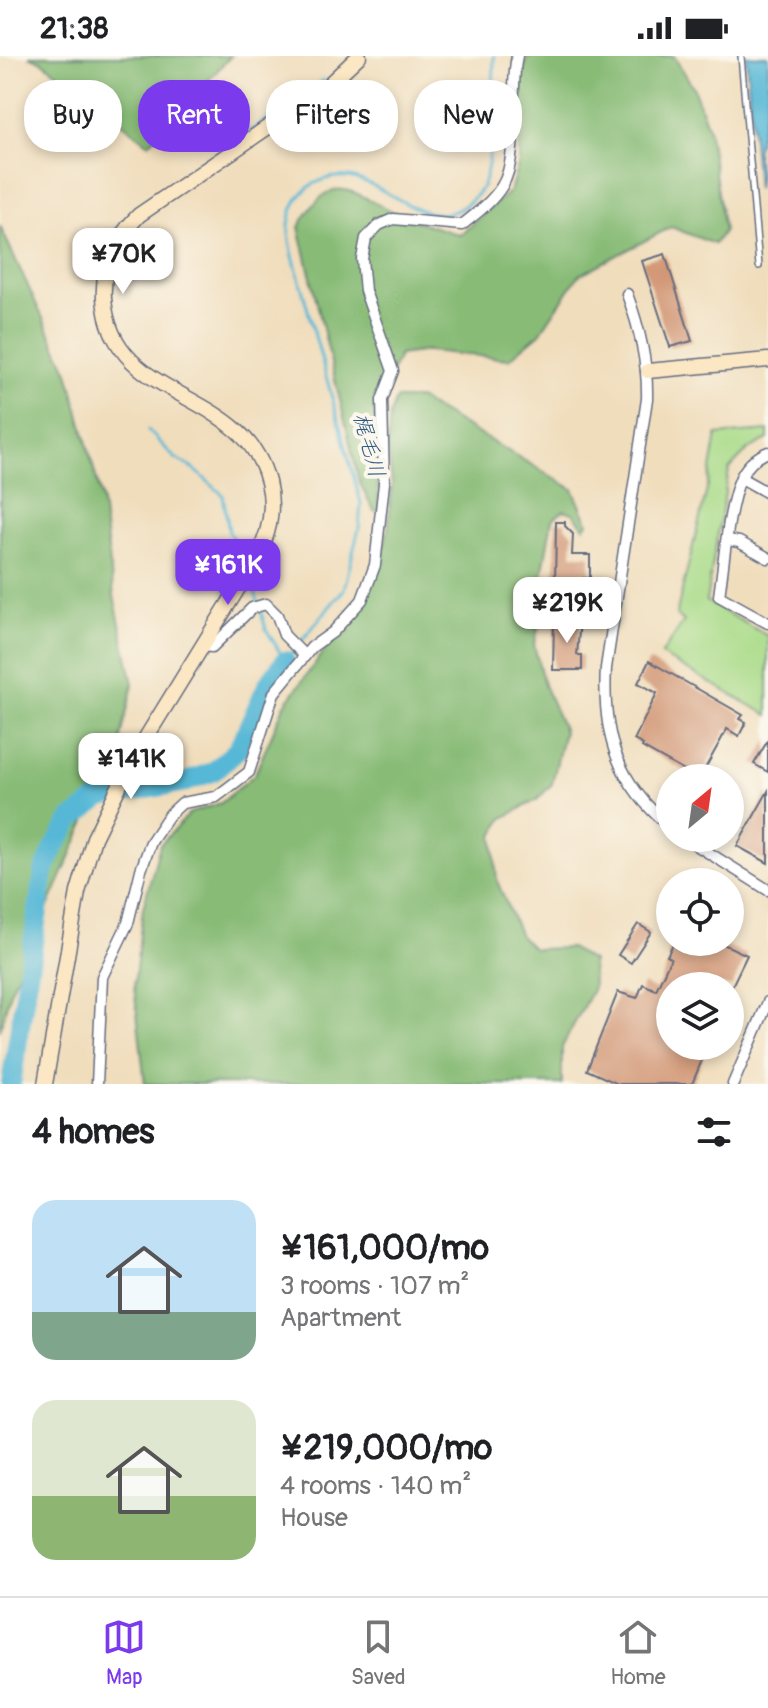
<!DOCTYPE html>
<meta charset="utf-8">
<style>
:root{--surface:#fff;--page:#f2f2f2;--text:#202124;--muted:#757577;--line:#e0e0e0;--accent:#7c3aed}
body{margin:0;font-family:Pangolin,"Klee One",sans-serif;background:var(--page);color:var(--text);height:100vh;display:flex;flex-direction:column;font-size:30px;white-space:nowrap}
*{box-sizing:border-box;margin:0}
p{font-size:26px;color:var(--muted)}
.icon{flex:none;width:44px;height:44px;fill:none;stroke:currentColor;stroke-width:2;stroke-linecap:round;stroke-linejoin:round}
.map{position:relative;height:1028px;overflow:hidden}
.side{display:flex;flex-direction:column;background:var(--surface);flex:1}
.side>*{flex:none}
.top-card{position:absolute;left:24px;top:24px;width:720px;height:72px;display:flex;gap:16px}
.needle{width:52px;rotate:29deg}
.buttons{position:absolute;left:656px;top:708px;display:grid;gap:16px}
.buttons a{display:grid;place-items:center;width:88px;height:88px;border-radius:50%;background:var(--surface);box-shadow:0 4px 12px #0003;font-size:40px}
.price{position:absolute;translate:-50% -68px;padding:0 18px;border-radius:16px;background:#fff;color:#222;font-size:26px;line-height:52px;filter:drop-shadow(0 2px 4px #0008)}
.price::after{content:'';position:absolute;left:50%;top:48px;width:24px;height:18px;margin-left:-12px;background:inherit;clip-path:polygon(0 0,100% 0,50% 100%)}
.price.selected{background:var(--accent);color:#fff}
ul{padding:0;list-style:none}
li{display:flex;align-items:center;gap:24px;height:200px;padding:0 32px}
li span{display:grid;place-items:center;flex:none;width:224px;height:160px;border-radius:24px;color:#555}
li>.icon{margin-inline-start:auto}
span .icon{width:96px;height:96px;fill:#fffc;stroke-width:1}
li b{font-size:34px}
h2{display:flex;justify-content:space-between;align-items:center;height:96px;padding:0 32px;font-size:34px}
.chip{padding:0 28px;border-radius:32px;background:var(--surface);box-shadow:0 4px 12px #0003;font-size:28px;line-height:72px}
.chip.selected{background:var(--accent);color:#fff}
.status{display:flex;justify-content:space-between;align-items:center;height:56px;padding:0 40px;background:var(--surface);direction:ltr}
.status svg{height:22px;fill:currentColor}
.dock{display:flex;justify-content:space-around;align-items:center;height:112px;border-top:2px solid var(--line);background:var(--surface);font-size:22px;color:var(--muted)}
.dock a{display:grid;justify-items:center;gap:4px}
.dock .selected{color:var(--accent)}
.map>svg:first-child{display:block}
.green{fill:#aadb8a;stroke:#628574;stroke-width:2}
.forest{fill:#87bb76;stroke:#51756a;stroke-width:2}
.water{fill:#57b8d6;stroke:#39749a;stroke-width:2}
.lines{fill:none;stroke-linecap:round;stroke-linejoin:round}
.stream{stroke:#57b8d6;stroke-width:3}
.river{stroke:#57b8d6;stroke-width:20}
.building{fill:#d29776}
.lane-casing{stroke:#666c7f;stroke-width:8}
.street-casing{stroke:#666c7f;stroke-width:13}
.secondary-casing{stroke:#666c7f;stroke-width:17}
.lane{stroke:#fff;stroke-width:5}
.street{stroke:#fff;stroke-width:10}
.secondary{stroke:#fbe7c3;stroke-width:14}
.labels{text-anchor:middle;stroke-width:8;stroke-linejoin:round;paint-order:stroke}
.water-label{font-size:22px;font-style:italic;fill:#2d5882;stroke:#fbf7ec}
</style>
<div class="status"><b>21:38</b><svg viewBox="0 0 49 12"><path d="M0 12V9h3v3zM5 12V6h3v6zM10 12V3h3v9zM15 12V0h3v12zM26 1h20v11H26zM47 4h2v5h-2z"/></svg></div>
<div class="map">
<svg width="768" height="1028" viewBox="0 0 768 1028">
<rect width="100%" height="100%" fill="#fbf7ec"/>
<filter id="ink" filterUnits="userSpaceOnUse"><feTurbulence type="fractalNoise" baseFrequency=".0125" numOctaves="2"/><feDisplacementMap in="SourceGraphic" scale="16" xChannelSelector="R" yChannelSelector="G"/><feConvolveMatrix kernelMatrix="1 2 1 2 8 2 1 2 1" color-interpolation-filters="sRGB"/></filter>
<filter id="wash" filterUnits="userSpaceOnUse"><feTurbulence type="fractalNoise" baseFrequency=".006" numOctaves="4" result="noise"/><feDisplacementMap in="SourceGraphic" scale="32" xChannelSelector="R" yChannelSelector="G"/><feGaussianBlur stdDeviation="1.8" result="paint"/><feColorMatrix in="noise" values="0 0 0 0 0 0 0 0 0 0 0 0 0 0 0 0 0 1.4 0 .05"/><feComposite in="paint" operator="in"/></filter>
<g filter="url(#wash)">
<rect width="100%" height="100%" fill="#f0ddbc"/>
<path class="green" d="M 768,375 L 768,383 C 751,390 741,400 729,414 L 706,545 L 768,580 L 768,659 L 661,599 L 684,565 L 676,559 L 709,425 L 717,379 Z"/>
<g class="forest">
<path d="M 29,0 L 231,0 L 149,88 L 43,6 Z"/>
<path d="M 528,0 L 674,0 L 693,31 L 708,72 L 724,175 L 714,188 L 671,171 L 579,219 L 540,277 L 509,303 L 428,295 L 399,299 L 377,350 L 375,366 L 379,455 L 374,455 L 359,425 L 299,171 C 333,109 352,138 400,159 C 419,167 440,172 460,179 L 510,135 L 519,106 L 521,23 Z"/>
<path d="M 0,170 L 68,316 L 101,440 L 114,540 L 133,628 L 119,691 L 10,936 L 0,975 Z"/>
<path d="M 396,343 L 419,343 L 573,433 L 588,467 L 584,471 L 573,457 L 564,454 L 552,464 L 541,525 L 543,552 L 534,589 L 544,629 L 564,675 L 552,728 L 537,744 L 503,762 L 493,780 L 497,825 L 520,880 L 534,893 L 570,892 L 592,905 L 593,932 L 562,991 L 562,1028 L 145,1028 L 134,930 L 143,852 L 160,789 L 190,757 L 221,747 L 255,718 L 284,650 L 333,583 L 361,551 L 380,512 L 388,473 L 392,429 L 388,389 L 390,359 Z"/>
</g>
<path class="water" d="M 746,0 L 768,0 L 768,42 L 756,96 L 759,117 L 757,133 Z"/>
<g class="lines">
<g class="stream">
<path d="M 105,194 L 116,174 L 134,154 L 324,24"/>
<path d="M 148,374 L 175,402 L 194,413 L 223,439 L 229,476 L 246,507"/>
<path d="M 251,522 L 266,573 L 285,605 L 294,594"/>
<path d="M 299,588 L 344,533 L 359,472 L 361,447 L 293,200 C 291,190 288,179 289,169 C 292,138 316,118 348,121 C 390,126 438,192 480,134 C 494,115 493,27 494,0"/>
</g>
<path class="river" d="M 11,1028 L 44,816 L 54,792 L 71,764 L 101,741 L 186,726 L 214,715 L 238,693 L 268,628 L 285,605"/>
</g>
<g id="blocks">
<g class="building">
<path d="M 665,198 L 692,285 L 670,291 L 642,205 Z"/>
<path d="M 556,466 L 565,466 L 565,470 L 573,478 L 572,499 L 590,499 L 590,522 L 583,522 L 583,531 L 555,530 Z"/>
<path d="M 554,563 L 580,564 L 577,599 L 582,599 L 582,614 L 553,614 Z"/>
<path d="M 649,605 L 743,659 L 740,663 L 746,666 L 739,680 L 727,673 L 702,718 L 698,716 L 695,721 L 642,691 L 643,689 L 634,684 L 657,637 L 638,627 Z"/>
<path d="M 768,684 L 768,716 L 754,708 Z"/>
<path d="M 768,735 L 768,807 L 737,790 Z"/>
<path d="M 638,868 L 651,876 L 631,907 L 618,899 Z"/>
<path d="M 674,886 L 719,886 L 747,899 L 732,930 L 670,930 L 670,990 L 708,990 L 692,1028 L 618,1028 L 587,1014 L 618,936 L 637,942 L 643,928 L 656,934 L 671,902 L 667,900 Z"/>
</g>
</g>
</g>
<g filter="url(#ink)">
<use href="#blocks" fill-opacity="0" stroke="#666c7f" stroke-width="2"/>
<g class="lines">
<g class="lane-casing">
<path id="lane" d="M 741,0 L 759,210"/>
</g>
<g class="street-casing">
<g id="street">
<path d="M 627,238 C 640,273 648,306 647,343 L 606,612 C 602,679 617,727 670,771"/>
<path d="M 768,396 C 756,401 747,409 741,421 C 728,449 724,508 719,540 L 768,567"/>
<path d="M 741,422 L 768,437"/>
<path d="M 728,484 L 739,486 L 768,502"/>
<path d="M 203,590 L 212,591 L 252,552 L 266,548 L 277,559 L 284,579 L 305,600"/>
<path d="M 685,782 L 768,834"/>
<path d="M 97,1028 L 102,921 L 128,867 L 141,814 L 151,786 L 169,759 L 182,747 L 216,741 L 249,716 L 274,637 L 312,591 L 333,576 L 362,544 L 375,509 L 384,427 L 382,344 L 393,315 L 365,235 L 362,203 L 366,182 L 379,169 L 393,163 L 462,169 C 477,157 492,146 502,130 C 520,101 509,36 517,0"/>
<path d="M 733,1028 L 768,946"/>
</g>
</g>
<g class="secondary-casing">
<g id="secondary">
<path d="M 648,315 L 768,304"/>
<path d="M 45,1028 L 78,836 L 94,782 L 131,706 L 256,503 C 269,479 275,453 268,426 C 245,330 111,349 104,242 C 102,210 116,182 139,159 L 324,33 L 359,0"/>
</g>
</g>
<use href="#lane" class="lane"/>
<use href="#street" class="street"/>
<use href="#secondary" class="secondary"/>
</g>
</g>
<g class="labels">
<g class="water-label">
<text transform="translate(370 389) rotate(75)" y="8">梶毛川</text>
</g>
</g>
</svg>
<div class="buttons">
<a><svg class="needle" viewBox="-14 -14 28 28"><path d="M0-13l5 13h-10z" fill="#e53935"/><path d="M0 13l5-13h-10z" fill="#757577"/></svg></a>
<a><svg class="icon" aria-label="locate" viewBox="0 0 24 24"><circle cx="12" cy="12" r="6"/><path d="M12 2v4M12 18v4M2 12h4M18 12h4"/></svg></a>
<a><svg class="icon" aria-label="layers" viewBox="0 0 24 24"><path d="M12 4l9 5-9 5-9-5zM3 14l9 5 9-5"/></svg></a>
</div>
<b class="price" style="left:123px;top:240px">¥70K</b>
<b class="price selected" style="left:228px;top:551px">¥161K</b>
<b class="price" style="left:567px;top:589px">¥219K</b>
<b class="price" style="left:131px;top:745px">¥141K</b>
<div class="top-card">
<a class="chip">Buy</a>
<a class="chip selected">Rent</a>
<a class="chip">Filters</a>
<a class="chip">New</a>
</div>
</div>
<section class="side">
<h2>4 homes<svg class="icon" aria-label="filters" viewBox="0 0 24 24"><path d="M4 7h16M4 17h16"/><circle cx="9" cy="7" r="2"/><circle cx="15" cy="17" r="2"/></svg></h2>
<ul>
<li><span style="background:linear-gradient(#bfe0f5 70%,#7fa58c 0)"><svg class="icon" aria-label="home" viewBox="0 0 24 24"><path d="M3 11l9-7 9 7M6 9v11h12V9"/></svg></span><div><b>¥161,000/mo</b><p>3 rooms · 107 m²</p><p>Apartment</p></div></li>
<li><span style="background:linear-gradient(#dfe7d0 60%,#8fb573 0)"><svg class="icon" aria-label="home" viewBox="0 0 24 24"><path d="M3 11l9-7 9 7M6 9v11h12V9"/></svg></span><div><b>¥219,000/mo</b><p>4 rooms · 140 m²</p><p>House</p></div></li>
</ul>
</section>
<nav class="dock">
<a class="selected"><svg class="icon" aria-label="map" viewBox="0 0 24 24"><path d="M3 6l6-2 6 2 6-2v14l-6 2-6-2-6 2zM9 4v14M15 6v14"/></svg>Map</a>
<a><svg class="icon" aria-label="saved" viewBox="0 0 24 24"><path d="M7 4h10v16l-5-4-5 4z"/></svg>Saved</a>
<a><svg class="icon" aria-label="home" viewBox="0 0 24 24"><path d="M3 11l9-7 9 7M6 9v11h12V9"/></svg>Home</a>
</nav>
